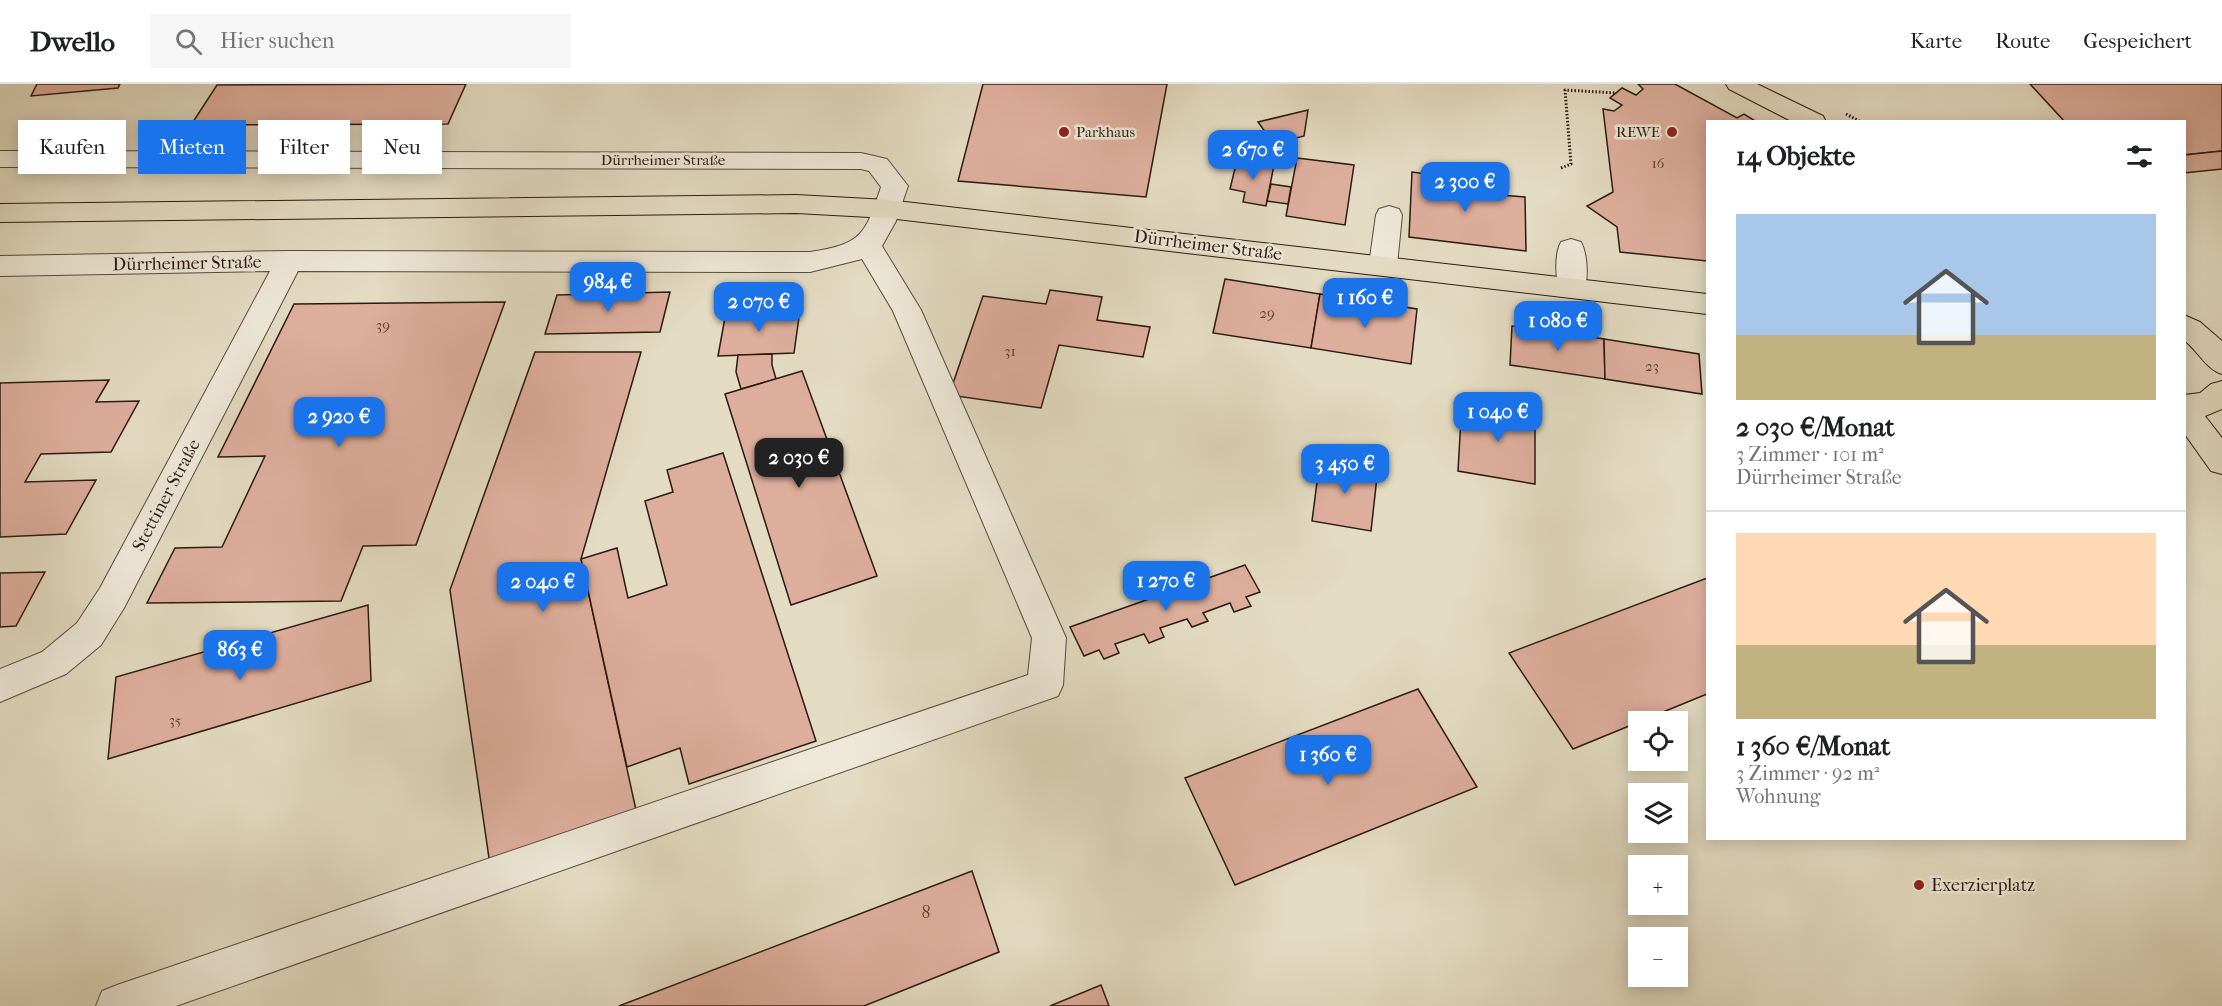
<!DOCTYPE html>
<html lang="de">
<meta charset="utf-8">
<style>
:root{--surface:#fff;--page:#f6f6f6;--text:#202124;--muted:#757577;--line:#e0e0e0;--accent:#1a73e8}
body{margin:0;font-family:"IM FELL French Canon",serif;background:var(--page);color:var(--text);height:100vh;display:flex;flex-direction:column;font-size:22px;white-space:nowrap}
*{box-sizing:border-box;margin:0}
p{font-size:20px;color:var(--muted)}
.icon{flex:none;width:33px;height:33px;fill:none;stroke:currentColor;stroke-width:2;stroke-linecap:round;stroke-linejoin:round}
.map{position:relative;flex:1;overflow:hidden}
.panel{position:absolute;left:1706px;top:36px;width:480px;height:720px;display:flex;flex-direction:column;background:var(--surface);border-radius:0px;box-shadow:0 3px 15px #0003}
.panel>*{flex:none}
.hud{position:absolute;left:18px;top:36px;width:570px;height:54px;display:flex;gap:12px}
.controls{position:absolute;left:1628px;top:627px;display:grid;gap:12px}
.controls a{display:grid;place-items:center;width:60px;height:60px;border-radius:0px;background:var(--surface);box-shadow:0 3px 15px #0003;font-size:30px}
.price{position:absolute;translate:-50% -51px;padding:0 14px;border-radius:12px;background:var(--accent);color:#fff;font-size:20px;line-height:39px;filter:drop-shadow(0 2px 3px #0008)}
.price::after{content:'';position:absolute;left:50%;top:36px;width:18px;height:14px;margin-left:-9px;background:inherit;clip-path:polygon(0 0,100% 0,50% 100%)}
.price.on{background:#222;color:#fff}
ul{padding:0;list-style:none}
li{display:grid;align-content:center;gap:12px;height:318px;padding:0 30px}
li+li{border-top:2px solid var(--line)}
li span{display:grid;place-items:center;height:186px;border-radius:0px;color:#555}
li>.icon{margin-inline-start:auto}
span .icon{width:108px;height:108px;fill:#fffc;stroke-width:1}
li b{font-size:26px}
h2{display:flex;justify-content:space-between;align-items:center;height:72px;padding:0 30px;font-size:26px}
.chip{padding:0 21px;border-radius:0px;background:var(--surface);box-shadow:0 3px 15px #0003;font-size:21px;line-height:54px}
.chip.on{background:var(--accent);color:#fff}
header{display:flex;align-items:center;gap:36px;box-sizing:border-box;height:84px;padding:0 30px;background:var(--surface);border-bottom:2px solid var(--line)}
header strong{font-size:28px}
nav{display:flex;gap:33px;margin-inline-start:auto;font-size:21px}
.search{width:420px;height:54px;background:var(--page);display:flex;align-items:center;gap:15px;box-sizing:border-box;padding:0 21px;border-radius:0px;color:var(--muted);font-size:22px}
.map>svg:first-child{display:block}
.building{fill:#deae9d;stroke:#2a1a11;stroke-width:1.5}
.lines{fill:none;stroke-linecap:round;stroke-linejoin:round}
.minor-casing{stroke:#584a3d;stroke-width:2}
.major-casing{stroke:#2a1a11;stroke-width:2}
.path{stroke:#2a1a11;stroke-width:3;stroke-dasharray:1.5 2;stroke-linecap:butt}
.minor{fill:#ede8d7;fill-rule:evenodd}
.major{fill:#e3dbc2;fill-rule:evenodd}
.poi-dot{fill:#8f2418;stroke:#ede8d7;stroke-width:2}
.labels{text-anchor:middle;stroke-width:5;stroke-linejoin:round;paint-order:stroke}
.far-number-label{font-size:14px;fill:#573f34}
.far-poi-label{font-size:15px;fill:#2a1a11;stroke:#ede8d7;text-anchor:start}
.far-street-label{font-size:15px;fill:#2a1a11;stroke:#ede8d7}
.number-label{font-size:15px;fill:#573f34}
.street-label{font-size:18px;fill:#2a1a11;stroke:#ede8d7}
.poi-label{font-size:18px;fill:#2a1a11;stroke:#ede8d7;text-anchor:start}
.near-number-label{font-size:18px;fill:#573f34}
</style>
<header>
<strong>Dwello</strong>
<div class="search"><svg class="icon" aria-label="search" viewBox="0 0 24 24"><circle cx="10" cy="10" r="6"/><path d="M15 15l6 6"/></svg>Hier suchen</div>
<nav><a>Karte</a><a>Route</a><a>Gespeichert</a></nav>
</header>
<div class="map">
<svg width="2222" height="922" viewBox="0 0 2222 922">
<rect width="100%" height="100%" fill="#e3dbc2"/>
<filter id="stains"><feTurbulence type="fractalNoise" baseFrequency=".00333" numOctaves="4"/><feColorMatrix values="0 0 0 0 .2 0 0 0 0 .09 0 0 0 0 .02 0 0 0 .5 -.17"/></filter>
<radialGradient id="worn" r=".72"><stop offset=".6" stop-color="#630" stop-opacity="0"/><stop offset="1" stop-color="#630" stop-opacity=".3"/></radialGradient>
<g class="building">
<path d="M 37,0 L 120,0 L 118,4 L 31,12 Z"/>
<path d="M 466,0 L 448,40 L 191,41 L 217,1 Z"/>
<path d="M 983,0 L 1167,0 L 1146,113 L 958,97 Z"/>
<path d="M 1638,0 L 1675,0 L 1737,34 L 1744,30 L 1757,38 L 1707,38 L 1707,177 L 1620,168 L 1617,143 L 1587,122 L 1613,108 L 1603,25 L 1614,27 L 1622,21 L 1610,14 L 1622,4 L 1636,11 L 1643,5 Z"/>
<path d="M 2030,0 L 2222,0 L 2222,67 L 2184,71 L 2184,38 L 2065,38 Z"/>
<path d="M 1308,26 L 1304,52 L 1274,60 L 1258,38 Z"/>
<path d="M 2222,67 L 2222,85 L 2184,89 L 2184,71 Z"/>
<path d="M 1297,74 L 1354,81 L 1345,141 L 1286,132 Z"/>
<path d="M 1237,76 L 1274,81 L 1266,122 L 1243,118 L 1245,108 L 1230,105 Z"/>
<path d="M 1412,88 L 1485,98 L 1487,110 L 1525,113 L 1526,167 L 1409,153 Z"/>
<path d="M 1271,100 L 1291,103 L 1288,120 L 1267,117 Z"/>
<path d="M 1225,195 L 1320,210 L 1311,264 L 1213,249 Z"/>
<path d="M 1050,206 L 1102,213 L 1097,236 L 1150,243 L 1143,273 L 1059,261 L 1041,324 L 949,311 L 983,212 L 1046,220 Z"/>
<path d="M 670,208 L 660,248 L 545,250 L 557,211 Z"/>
<path d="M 1320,210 L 1417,225 L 1411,280 L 1311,264 Z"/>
<path d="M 505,218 L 416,461 L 363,462 L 341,517 L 147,519 L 175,464 L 222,463 L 265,372 L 218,373 L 294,220 Z"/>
<path d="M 800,226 L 794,269 L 718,272 L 726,228 Z"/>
<path d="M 1512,242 L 1604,255 L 1605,295 L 1510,281 Z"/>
<path d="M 1604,255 L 1699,270 L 1702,310 L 1605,295 Z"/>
<path d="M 535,268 L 641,268 L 581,475 L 636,726 L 490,781 L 450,506 Z"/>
<path d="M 772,270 L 772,281 L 776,295 L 741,305 L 736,288 L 738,271 Z"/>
<path d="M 802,287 L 877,492 L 791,521 L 725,310 Z"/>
<path d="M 109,296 L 96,318 L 139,317 L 111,368 L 41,370 L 25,398 L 96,396 L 66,450 L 0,453 L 0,299 Z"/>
<path d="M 1462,317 L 1535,329 L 1535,400 L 1458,387 Z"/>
<path d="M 723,369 L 816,657 L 689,700 L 680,664 L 627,683 L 581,475 L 617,464 L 628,514 L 667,501 L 645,417 L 673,408 L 667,386 Z"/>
<path d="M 1320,375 L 1378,384 L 1371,447 L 1312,437 Z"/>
<path d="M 1245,481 L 1260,508 L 1246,513 L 1251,522 L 1234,528 L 1230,519 L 1203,529 L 1208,537 L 1192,543 L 1187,535 L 1160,544 L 1164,553 L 1149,559 L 1144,550 L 1115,560 L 1119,569 L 1104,575 L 1099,566 L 1084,572 L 1070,543 Z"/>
<path d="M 45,488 L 16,542 L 0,543 L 0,489 Z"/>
<path d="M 1707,494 L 1707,610 L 1573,665 L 1509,569 Z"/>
<path d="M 368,521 L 371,597 L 108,675 L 116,593 Z"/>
<path d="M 1418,605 L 1477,703 L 1235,801 L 1185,694 Z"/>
<path d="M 972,787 L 999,868 L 864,922 L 619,922 Z"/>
<path d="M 1101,901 L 1109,922 L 1050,922 Z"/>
</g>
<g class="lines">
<g class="minor-casing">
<g id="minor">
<path d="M 0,67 L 861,69 L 887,75 L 908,102 L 896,137 L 882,162 L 921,226 L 1066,554 L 1063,601 L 1058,612 L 176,922 L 96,922 L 102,907 L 117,901 L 1028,591 L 1032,554 L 893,227 L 862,175 L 810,188 L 298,187 L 124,524 L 101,561 L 66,590 L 0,618 L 0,585 L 42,568 L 77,539 L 100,504 L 270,187 L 0,192 L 0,172 L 289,167 L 810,168 C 862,160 865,151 881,103 L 869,87 L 861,85 L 0,83 Z"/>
<path d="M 1389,122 L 1399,125 L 1402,131 L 1397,181 L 1393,188 L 1383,191 L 1373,188 L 1369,181 L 1376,131 L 1379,125 Z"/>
<path d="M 1571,155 L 1581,158 C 1588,171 1589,199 1582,211 L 1572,214 L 1562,211 C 1555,199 1554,171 1561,158 Z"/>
</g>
</g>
<g class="major-casing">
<g id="major">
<path d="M 1726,0 L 1757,0 L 1823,32 L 1826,38 L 1793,38 L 1729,5 Z"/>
<path d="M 796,111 L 888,116 L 1707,210 L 1707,230 L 888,134 L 796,129 L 0,138 L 0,120 Z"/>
<path d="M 2184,231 L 2200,238 L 2222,257 L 2222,290 C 2206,285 2198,267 2184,256 Z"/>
<path d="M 2222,297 L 2222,325 L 2205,332 L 2222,354 L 2222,390 L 2211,387 L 2184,349 L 2184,311 L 2200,309 L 2211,300 Z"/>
</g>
</g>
<g class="path">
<path d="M 1846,30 L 1861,38"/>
<path d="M 1561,84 L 1571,80 L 1565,6 L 1616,9"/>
</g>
<use href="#minor" class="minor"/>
<use href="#major" class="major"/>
</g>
<g class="poi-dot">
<circle cx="1064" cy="48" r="6"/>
<circle cx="1672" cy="48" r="6"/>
<circle cx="1919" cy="801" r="6"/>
</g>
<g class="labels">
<g class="far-number-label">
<text x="1658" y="84">16</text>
</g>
<g class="far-poi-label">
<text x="1076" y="53">Parkhaus</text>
<text x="1660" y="53" text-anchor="end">REWE</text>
</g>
<g class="far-street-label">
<text x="663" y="81">Dürrheimer Straße</text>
</g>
<g class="number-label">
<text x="1267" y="234">29</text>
<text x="383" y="246">39</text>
<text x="1010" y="272">31</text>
<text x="1652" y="287">23</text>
<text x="175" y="641">35</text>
</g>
<g class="street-label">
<text transform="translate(1208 161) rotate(7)" y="6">Dürrheimer Straße</text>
<text transform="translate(187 179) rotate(-1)" y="6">Dürrheimer Straße</text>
<text transform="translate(166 411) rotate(-62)" y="6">Stettiner Straße</text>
</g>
<g class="poi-label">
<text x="1931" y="807">Exerzierplatz</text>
</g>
<g class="near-number-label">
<text x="926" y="834">8</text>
</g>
</g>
<rect width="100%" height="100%" filter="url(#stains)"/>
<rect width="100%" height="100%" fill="url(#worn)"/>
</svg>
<div class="controls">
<a><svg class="icon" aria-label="locate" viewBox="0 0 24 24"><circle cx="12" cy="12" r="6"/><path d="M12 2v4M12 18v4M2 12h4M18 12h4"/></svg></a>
<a><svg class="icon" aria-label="layers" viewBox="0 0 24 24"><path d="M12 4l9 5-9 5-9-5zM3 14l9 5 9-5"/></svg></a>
<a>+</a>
<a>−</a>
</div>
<b class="price" style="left:1253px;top:97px">2 670 €</b>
<b class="price" style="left:1465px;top:129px">2 300 €</b>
<b class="price" style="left:608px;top:229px">984 €</b>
<b class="price" style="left:1365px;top:245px">1 160 €</b>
<b class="price" style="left:759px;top:249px">2 070 €</b>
<b class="price" style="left:1558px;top:268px">1 080 €</b>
<b class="price" style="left:1498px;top:359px">1 040 €</b>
<b class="price" style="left:339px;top:364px">2 920 €</b>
<b class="price on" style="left:799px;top:405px">2 030 €</b>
<b class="price" style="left:1345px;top:411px">3 450 €</b>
<b class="price" style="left:1166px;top:528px">1 270 €</b>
<b class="price" style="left:543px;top:529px">2 040 €</b>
<b class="price" style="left:240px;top:597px">863 €</b>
<b class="price" style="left:1328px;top:702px">1 360 €</b>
<div class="hud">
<a class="chip">Kaufen</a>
<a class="chip on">Mieten</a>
<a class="chip">Filter</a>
<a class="chip">Neu</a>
</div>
<section class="panel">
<h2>14 Objekte<svg class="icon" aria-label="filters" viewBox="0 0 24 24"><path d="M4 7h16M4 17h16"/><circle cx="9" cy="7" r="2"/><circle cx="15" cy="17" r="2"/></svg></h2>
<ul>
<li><span style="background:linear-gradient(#a9c7e8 65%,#c2b280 0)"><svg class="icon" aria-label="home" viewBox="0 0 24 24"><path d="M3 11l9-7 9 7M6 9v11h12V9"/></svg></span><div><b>2 030 €/Monat</b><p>3 Zimmer · 101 m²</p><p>Dürrheimer Straße</p></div></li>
<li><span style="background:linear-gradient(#ffd9b3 60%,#c2b280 0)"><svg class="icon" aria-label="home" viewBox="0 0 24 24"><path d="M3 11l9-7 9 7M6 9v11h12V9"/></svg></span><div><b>1 360 €/Monat</b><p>3 Zimmer · 92 m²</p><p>Wohnung</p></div></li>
</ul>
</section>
</div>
